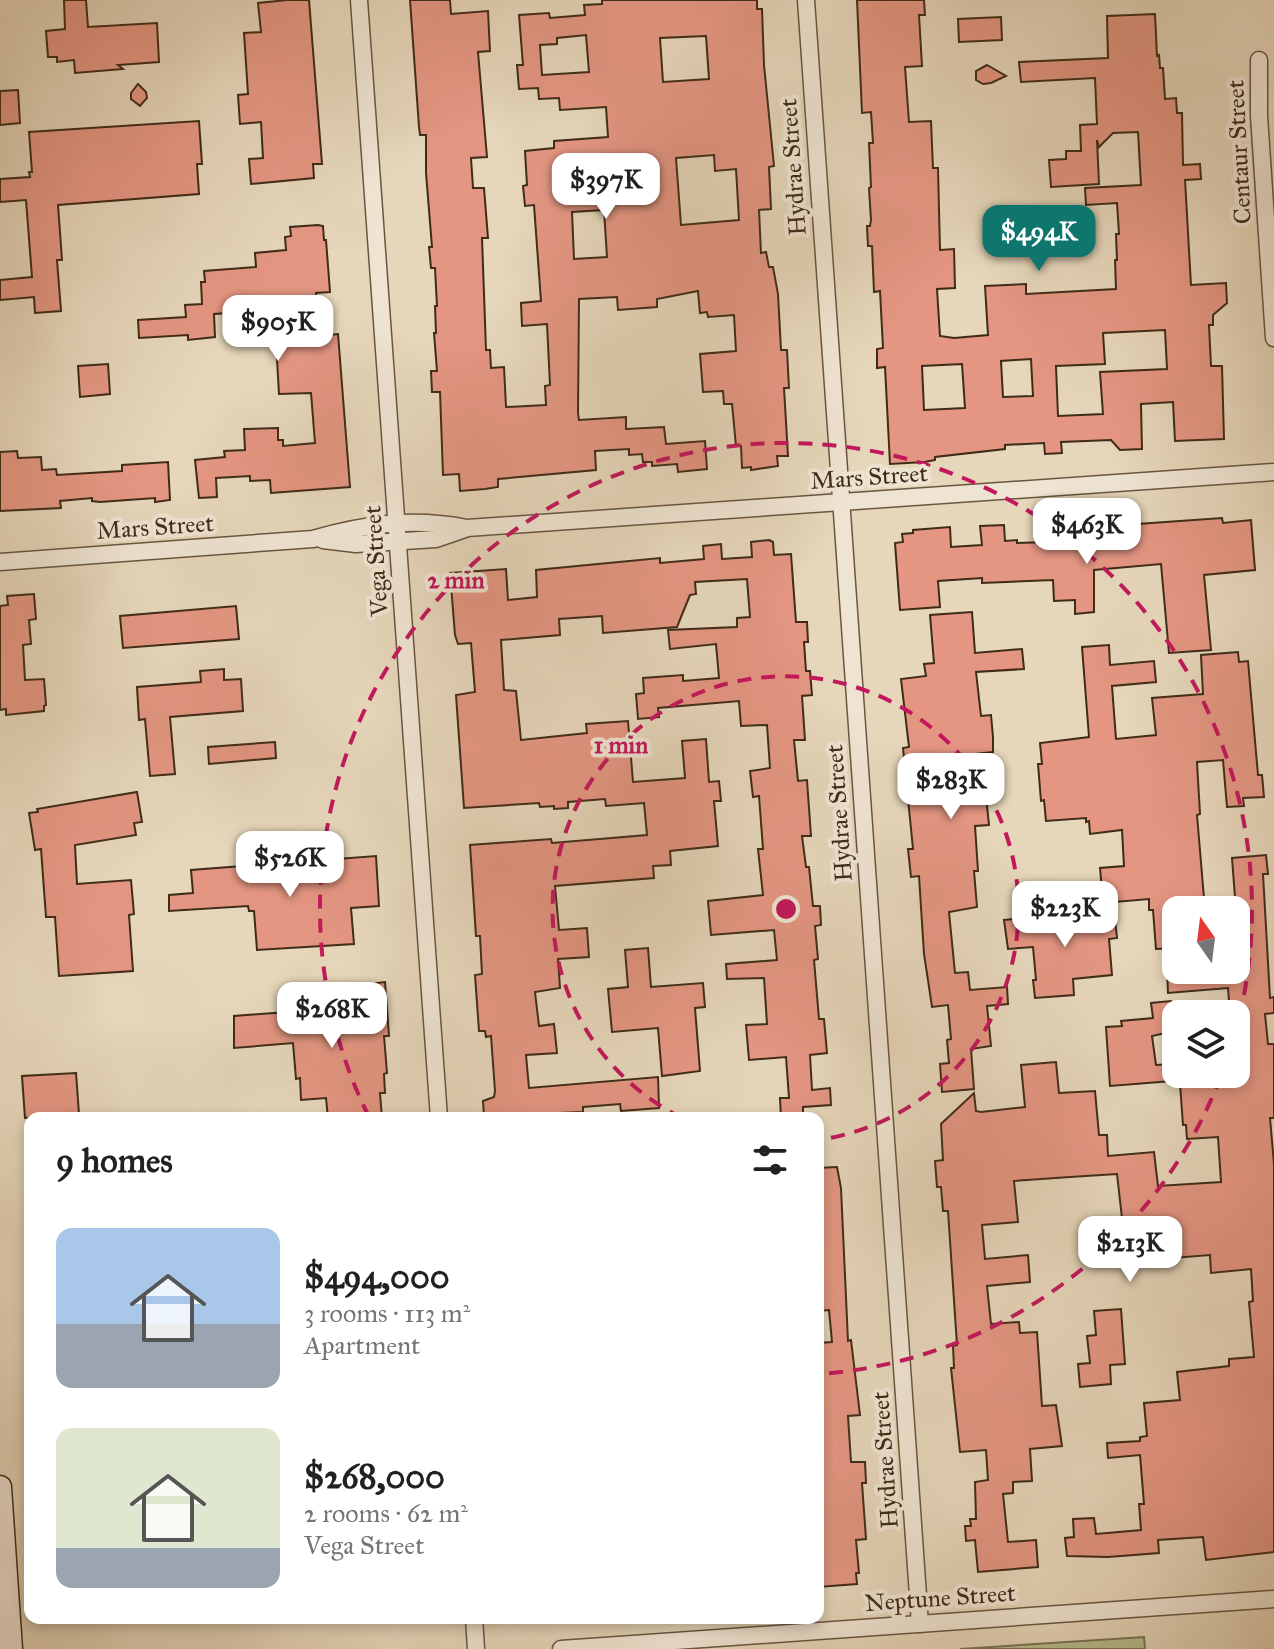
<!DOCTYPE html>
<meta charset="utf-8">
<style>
:root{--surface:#fff;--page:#f2f2f2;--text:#202124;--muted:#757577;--accent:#0f766e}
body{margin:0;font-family:"IM FELL Great Primer",serif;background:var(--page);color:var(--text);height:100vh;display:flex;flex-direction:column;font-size:30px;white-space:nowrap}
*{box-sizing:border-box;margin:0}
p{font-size:26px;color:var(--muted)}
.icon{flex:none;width:44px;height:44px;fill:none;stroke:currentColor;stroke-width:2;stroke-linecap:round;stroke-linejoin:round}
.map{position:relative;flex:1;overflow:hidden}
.drawer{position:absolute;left:24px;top:1112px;width:800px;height:512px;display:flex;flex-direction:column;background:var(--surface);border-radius:16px;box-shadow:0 4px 12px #0003}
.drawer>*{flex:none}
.needle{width:52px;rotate:346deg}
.buttons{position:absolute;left:1162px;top:896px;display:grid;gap:16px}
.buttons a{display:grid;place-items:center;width:88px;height:88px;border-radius:16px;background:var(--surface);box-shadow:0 4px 12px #0003;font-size:40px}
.price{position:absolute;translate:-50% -68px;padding:0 18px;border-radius:16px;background:#fff;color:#222;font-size:26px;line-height:52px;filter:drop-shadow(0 2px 4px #0008)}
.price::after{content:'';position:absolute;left:50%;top:48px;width:24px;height:18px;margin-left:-12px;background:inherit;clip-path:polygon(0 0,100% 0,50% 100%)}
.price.on{background:var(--accent);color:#fff}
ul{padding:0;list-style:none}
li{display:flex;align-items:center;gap:24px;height:200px;padding:0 32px}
li span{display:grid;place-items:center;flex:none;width:224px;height:160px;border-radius:16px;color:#555}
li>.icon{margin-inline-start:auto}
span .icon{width:96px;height:96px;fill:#fffc;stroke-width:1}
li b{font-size:34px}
h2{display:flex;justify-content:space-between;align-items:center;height:96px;padding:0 32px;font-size:34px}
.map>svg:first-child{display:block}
.green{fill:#b6bd8f;stroke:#7a7454;stroke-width:2}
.building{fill:#e49682;stroke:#3f2c18;stroke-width:2;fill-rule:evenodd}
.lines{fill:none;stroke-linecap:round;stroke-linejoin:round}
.street-casing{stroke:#695640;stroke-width:19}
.secondary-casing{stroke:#3f2c18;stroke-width:25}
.street{stroke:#efe4d2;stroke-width:16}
.secondary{stroke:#efe4d2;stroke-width:22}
.ring{fill:none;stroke:#c2185b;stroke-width:4;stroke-dasharray:14 10}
.labels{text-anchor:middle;stroke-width:8;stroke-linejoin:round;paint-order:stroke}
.street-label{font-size:24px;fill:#3f2c18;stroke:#efe4d2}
.centre{fill:#c2185b;stroke:#efe4d2;stroke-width:4}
.ring-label{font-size:24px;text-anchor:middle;font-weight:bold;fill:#c2185b;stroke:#efe4d2;stroke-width:8;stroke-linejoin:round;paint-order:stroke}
</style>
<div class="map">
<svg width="1274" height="1649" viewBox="0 0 1274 1649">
<rect width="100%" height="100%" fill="#e6d6ba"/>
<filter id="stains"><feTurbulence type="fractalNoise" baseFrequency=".0025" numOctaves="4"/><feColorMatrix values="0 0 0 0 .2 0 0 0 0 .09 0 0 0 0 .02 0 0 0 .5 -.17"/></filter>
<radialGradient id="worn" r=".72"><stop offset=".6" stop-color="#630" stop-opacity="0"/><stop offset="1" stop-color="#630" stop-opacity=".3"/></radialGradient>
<path class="green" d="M 1144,1637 L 1145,1649 L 960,1649 Z"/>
<g class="building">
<path d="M 64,0 L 86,0 L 88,27 L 157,23 L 159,62 L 118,65 L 123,69 L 75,73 L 74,60 L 57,62 L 57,57 L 48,57 L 46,31 L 65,29 Z"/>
<path d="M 287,0 L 309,0 L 322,164 L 313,164 L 314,178 L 251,184 L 249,159 L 263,158 L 261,122 L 240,124 L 238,95 L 248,94 L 244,33 L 261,32 L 258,3 Z"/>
<path d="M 410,0 L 450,0 L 451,14 L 488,11 L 490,51 L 478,52 L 487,157 L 471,158 L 473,188 L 484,188 L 488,238 L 482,238 L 486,350 L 490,350 L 491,368 L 504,367 L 506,407 L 546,405 L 545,386 L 550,385 L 547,324 L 522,326 L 521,303 L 541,301 L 534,205 L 525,206 L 523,186 L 527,185 L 525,151 L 554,148 L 554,141 L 608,137 L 606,107 L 560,110 L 559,98 L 539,99 L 538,88 L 519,89 L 517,65 L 523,65 L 519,15 L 549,13 L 550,18 L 585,15 L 584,5 L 602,4 L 602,0 L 757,0 L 757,9 L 762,9 L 764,65 L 774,166 L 769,167 L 771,209 L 759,210 L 761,253 L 766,252 L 769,267 L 773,267 L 778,294 L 781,350 L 787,350 L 789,388 L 784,388 L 788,456 L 777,456 L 778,466 L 751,470 L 751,467 L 742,468 L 741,446 L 736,446 L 732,404 L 724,404 L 723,391 L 703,392 L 700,354 L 736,351 L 734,315 L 708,317 L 707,312 L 700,313 L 698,291 L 657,299 L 657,307 L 618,310 L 617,297 L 579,299 L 578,413 L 579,420 L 626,417 L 626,429 L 664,427 L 666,444 L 705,441 L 707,469 L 678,472 L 677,464 L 652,466 L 652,462 L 643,462 L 642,454 L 629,455 L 629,449 L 595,451 L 596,470 L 498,479 L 498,487 L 485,489 L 460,491 L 459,474 L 443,475 L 440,392 L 432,392 L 431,371 L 437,371 L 434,333 L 436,333 L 435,306 L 437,306 L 435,268 L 431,268 L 429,247 L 432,247 L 426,173 L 426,135 L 420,135 L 419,127 ZM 586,35 L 589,72 L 542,75 L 540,45 L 557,44 L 557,38 ZM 706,36 L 709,79 L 663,82 L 660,38 ZM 714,155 L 715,171 L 736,169 L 739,220 L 681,225 L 676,158 ZM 604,210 L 607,257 L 574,259 L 572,212 Z"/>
<path d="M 857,0 L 924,0 L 925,15 L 919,15 L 922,66 L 905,67 L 909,122 L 931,121 L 933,168 L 938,168 L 940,250 L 954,249 L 955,288 L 937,289 L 940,336 L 954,338 L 988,335 L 985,286 L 1026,284 L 1026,294 L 1116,289 L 1115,260 L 1117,260 L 1116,234 L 1119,234 L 1117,203 L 1086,205 L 1085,188 L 1141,185 L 1138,132 L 1113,133 L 1099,147 L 1097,140 L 1099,184 L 1051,187 L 1049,160 L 1066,159 L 1066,151 L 1081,151 L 1080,125 L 1097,124 L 1095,78 L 1021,82 L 1019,62 L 1108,58 L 1107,16 L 1155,14 L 1157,56 L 1159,55 L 1160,68 L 1163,68 L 1165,99 L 1176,98 L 1177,113 L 1182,113 L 1183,165 L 1200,164 L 1201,179 L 1185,180 L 1191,285 L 1226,283 L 1227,303 L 1213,315 L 1213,325 L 1209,325 L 1211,366 L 1222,366 L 1224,439 L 1175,441 L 1173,402 L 1141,404 L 1142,449 L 1120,450 L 1111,440 L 1061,442 L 1062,453 L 1045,454 L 1044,443 L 1005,445 L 1005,449 L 935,457 L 935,460 L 925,462 L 890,464 L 885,367 L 877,368 L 877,349 L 883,348 L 880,291 L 874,292 L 872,246 L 868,246 L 867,226 L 870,226 L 871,220 L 869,188 L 871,187 L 869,143 L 873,143 L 871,112 L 862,113 ZM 1165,330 L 1167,369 L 1100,372 L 1103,414 L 1058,416 L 1056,366 L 1105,364 L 1103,333 ZM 1031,359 L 1033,396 L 1003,397 L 1001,361 ZM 962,364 L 965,408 L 924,410 L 922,366 Z"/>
<path d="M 1001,17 L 1002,40 L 959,42 L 958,19 Z"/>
<path d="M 987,65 L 1006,76 L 991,83 L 983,84 L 976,80 L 976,71 Z"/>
<path d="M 138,84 L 146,92 L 147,98 L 140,106 L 131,99 L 131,93 Z"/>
<path d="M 18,90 L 20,123 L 0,125 L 0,91 Z"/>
<path d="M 199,121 L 202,164 L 197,164 L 199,194 L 58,205 L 62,260 L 57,260 L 61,311 L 35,313 L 34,297 L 0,300 L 0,280 L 32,277 L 26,200 L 0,202 L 0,179 L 30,177 L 29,172 L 32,172 L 29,132 Z"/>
<path d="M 318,225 L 323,226 L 324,240 L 326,240 L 330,292 L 316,293 L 319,336 L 338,334 L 350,487 L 271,493 L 270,480 L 250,481 L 250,476 L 216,478 L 217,497 L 199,498 L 195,460 L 225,457 L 224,451 L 245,450 L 244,429 L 278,428 L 278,440 L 283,440 L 283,446 L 315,443 L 311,393 L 279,394 L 276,342 L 260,343 L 258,318 L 245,319 L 244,312 L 214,314 L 215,337 L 188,340 L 188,335 L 139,338 L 138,320 L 186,317 L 185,305 L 202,304 L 201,282 L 205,282 L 204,271 L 256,267 L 255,253 L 286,250 L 285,237 L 291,236 L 290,227 Z"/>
<path d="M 108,364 L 110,394 L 80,397 L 78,366 Z"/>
<path d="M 17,451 L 18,458 L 41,457 L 42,470 L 56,469 L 57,475 L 122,471 L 122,465 L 168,462 L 170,500 L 155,502 L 155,498 L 100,502 L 92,501 L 92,498 L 60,501 L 61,508 L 0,511 L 0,452 Z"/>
<path d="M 1222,518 L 1223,523 L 1251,520 L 1255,570 L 1204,575 L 1211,650 L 1169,653 L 1161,564 L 1094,570 L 1094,612 L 1075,614 L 1075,600 L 1054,601 L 1053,580 L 982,583 L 982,578 L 938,581 L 940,607 L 900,610 L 895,543 L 903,542 L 902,534 L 913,533 L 913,530 L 950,527 L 951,547 L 982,545 L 980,526 L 1004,525 L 1005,541 L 1017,540 L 1017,543 L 1049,542 L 1048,536 L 1109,530 L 1109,526 Z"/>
<path d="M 769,540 L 773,542 L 774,555 L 791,554 L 796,622 L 807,622 L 808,642 L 804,642 L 806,671 L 810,671 L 812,695 L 802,696 L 805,740 L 794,740 L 798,781 L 807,780 L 811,836 L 802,836 L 806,867 L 809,867 L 813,906 L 820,906 L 821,925 L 815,926 L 818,959 L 814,960 L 819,1019 L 824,1019 L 827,1053 L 810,1055 L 812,1090 L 830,1088 L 831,1105 L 803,1107 L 803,1118 L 781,1118 L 780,1098 L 789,1098 L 786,1057 L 749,1060 L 746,1025 L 767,1024 L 764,978 L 727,979 L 726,964 L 777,960 L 774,930 L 711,935 L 708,901 L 763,895 L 758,849 L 763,849 L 759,796 L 753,797 L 750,771 L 770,768 L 767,725 L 741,726 L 739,701 L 658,708 L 659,717 L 638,719 L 636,694 L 644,693 L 643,678 L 683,675 L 683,681 L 719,678 L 716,644 L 670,649 L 668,630 L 737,627 L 737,618 L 750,617 L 747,579 L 695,582 L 696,594 L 690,595 L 677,627 L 603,633 L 602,616 L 559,619 L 560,635 L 501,640 L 504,690 L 516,691 L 521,740 L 587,733 L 586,724 L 628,721 L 633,782 L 685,778 L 682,741 L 706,739 L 709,782 L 719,781 L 721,801 L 714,801 L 718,846 L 670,851 L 671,865 L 653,866 L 654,878 L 555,886 L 559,930 L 587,928 L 589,957 L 558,959 L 560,988 L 535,992 L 539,1026 L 554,1024 L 557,1053 L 526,1055 L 529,1088 L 658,1077 L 659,1108 L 621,1111 L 620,1104 L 583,1107 L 583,1112 L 484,1116 L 483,1101 L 494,1097 L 495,1091 L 491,1036 L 486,1037 L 485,1031 L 479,1031 L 475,975 L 482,974 L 480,936 L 476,936 L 470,845 L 551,839 L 552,843 L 647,835 L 644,803 L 606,806 L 605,799 L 568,802 L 568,808 L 554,809 L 554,806 L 540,807 L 539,803 L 464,808 L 456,695 L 475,692 L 471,643 L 458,644 L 455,635 L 450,573 L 506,569 L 508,600 L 537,597 L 536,570 L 660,558 L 660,563 L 704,559 L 703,546 L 721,544 L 722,559 L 752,557 L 751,542 Z"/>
<path d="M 34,594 L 36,619 L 29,620 L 31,644 L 23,645 L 25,680 L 44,679 L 46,705 L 44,706 L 44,711 L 6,715 L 6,709 L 0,710 L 0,606 L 8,605 L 7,596 Z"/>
<path d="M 236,606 L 239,639 L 123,648 L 120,616 Z"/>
<path d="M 972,612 L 975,653 L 1022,649 L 1024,669 L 976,672 L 981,716 L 991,715 L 993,737 L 993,752 L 976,754 L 979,786 L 985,786 L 989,825 L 975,826 L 978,871 L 974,871 L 977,907 L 949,912 L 955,973 L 968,972 L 970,990 L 1007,987 L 1008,1004 L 987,1006 L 991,1046 L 971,1049 L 974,1089 L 942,1092 L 940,1064 L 949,1063 L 947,1040 L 951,1039 L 948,1005 L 932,1007 L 924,954 L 919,876 L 911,877 L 908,849 L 913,849 L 903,748 L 909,747 L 901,679 L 926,676 L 924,664 L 934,663 L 930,615 Z"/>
<path d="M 1109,645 L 1110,665 L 1154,661 L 1156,682 L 1112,686 L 1116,739 L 1156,735 L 1152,698 L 1203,694 L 1201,655 L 1238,652 L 1239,662 L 1248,661 L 1258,775 L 1262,775 L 1264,797 L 1243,798 L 1244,806 L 1227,807 L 1223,760 L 1197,762 L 1200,814 L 1197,815 L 1205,910 L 1176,910 L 1176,948 L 1156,949 L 1153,910 L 1149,910 L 1149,899 L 1103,903 L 1100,868 L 1124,866 L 1122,830 L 1090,834 L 1089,821 L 1086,822 L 1086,818 L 1046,821 L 1044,800 L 1041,801 L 1038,764 L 1042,764 L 1040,743 L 1089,737 L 1082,647 Z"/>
<path d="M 224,669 L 224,680 L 241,679 L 243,711 L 170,717 L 175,774 L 150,776 L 145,719 L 139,720 L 137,687 L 201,682 L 200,671 Z"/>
<path d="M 275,742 L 276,758 L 209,764 L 208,747 Z"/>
<path d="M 137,792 L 142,822 L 134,823 L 136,835 L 75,845 L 77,884 L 131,880 L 134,914 L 129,915 L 133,971 L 59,976 L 55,917 L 46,917 L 41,849 L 35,850 L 29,813 L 38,812 L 37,809 Z"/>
<path d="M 1266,855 L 1268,874 L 1263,874 L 1270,998 L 1274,997 L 1274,1013 L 1265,1014 L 1268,1044 L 1274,1044 L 1274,1118 L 1270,1118 L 1274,1164 L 1274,1552 L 1206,1560 L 1203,1537 L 1158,1540 L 1159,1553 L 1108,1557 L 1067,1556 L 1065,1538 L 1074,1537 L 1073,1519 L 1094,1518 L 1096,1534 L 1141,1530 L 1139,1504 L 1144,1504 L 1140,1455 L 1108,1458 L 1107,1443 L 1140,1441 L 1140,1437 L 1147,1436 L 1144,1403 L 1180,1400 L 1177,1372 L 1229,1366 L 1229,1359 L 1254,1357 L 1249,1302 L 1253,1301 L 1251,1269 L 1211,1273 L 1210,1255 L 1135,1261 L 1133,1236 L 1124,1236 L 1117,1174 L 1070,1177 L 1014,1181 L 1018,1222 L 982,1225 L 985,1259 L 1028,1255 L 1030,1282 L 987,1286 L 991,1324 L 1019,1322 L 1020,1333 L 1037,1332 L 1042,1406 L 1056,1405 L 1062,1446 L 1030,1449 L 1032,1481 L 1013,1482 L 1013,1493 L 1003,1494 L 1008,1542 L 1036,1540 L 1038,1567 L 978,1572 L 975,1540 L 966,1541 L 965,1526 L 971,1526 L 970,1519 L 976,1519 L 975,1482 L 988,1480 L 986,1450 L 960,1452 L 951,1368 L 954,1368 L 953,1346 L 957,1345 L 948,1211 L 943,1211 L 941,1187 L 937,1187 L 935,1161 L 943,1160 L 941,1124 L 974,1093 L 976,1111 L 981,1112 L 1025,1107 L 1021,1065 L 1056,1062 L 1059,1093 L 1095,1091 L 1099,1135 L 1107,1135 L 1108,1156 L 1154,1152 L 1158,1186 L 1221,1182 L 1218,1137 L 1187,1139 L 1186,1125 L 1183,1125 L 1180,1084 L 1227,1081 L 1227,1074 L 1236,1074 L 1236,1014 L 1230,1014 L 1228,988 L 1168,993 L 1167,970 L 1236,970 L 1236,910 L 1232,858 Z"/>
<path d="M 376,856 L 379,906 L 351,908 L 354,944 L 257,950 L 254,911 L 249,911 L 248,906 L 169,911 L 169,895 L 193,893 L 191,870 Z"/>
<path d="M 1114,911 L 1117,938 L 1109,939 L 1112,975 L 1073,979 L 1074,995 L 1035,998 L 1033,980 L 1036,980 L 1033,947 L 1008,949 L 1004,920 Z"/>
<path d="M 648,948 L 651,987 L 703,983 L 705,1007 L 695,1008 L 700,1071 L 662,1076 L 658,1028 L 612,1032 L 608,989 L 628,987 L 625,950 Z"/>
<path d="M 385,982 L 389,1036 L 384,1036 L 387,1073 L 384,1074 L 385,1093 L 380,1093 L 382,1118 L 328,1118 L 326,1098 L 301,1100 L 300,1078 L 296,1079 L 293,1043 L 234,1048 L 234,1016 L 354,1007 L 353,986 Z"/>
<path d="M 1171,1001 L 1173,1026 L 1170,1026 L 1170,1032 L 1152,1036 L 1156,1065 L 1171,1064 L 1172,1081 L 1110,1086 L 1106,1027 L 1122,1026 L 1121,1021 L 1153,1018 L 1151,1003 Z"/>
<path d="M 76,1073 L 79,1114 L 25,1118 L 22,1076 Z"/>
<path d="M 837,1167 L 841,1188 L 848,1341 L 851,1340 L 860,1415 L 848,1416 L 851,1462 L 865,1462 L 866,1483 L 862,1483 L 866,1539 L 856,1540 L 859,1573 L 856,1573 L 857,1584 L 818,1587 L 818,1343 L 832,1342 L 829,1310 L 818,1311 L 818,1168 Z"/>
<path d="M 1121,1309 L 1125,1364 L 1110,1365 L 1111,1384 L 1080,1387 L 1078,1364 L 1090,1363 L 1087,1336 L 1096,1335 L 1094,1311 Z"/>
</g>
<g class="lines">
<g class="street-casing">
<g id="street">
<path d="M 359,0 L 439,1118"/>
<path d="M 806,0 L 920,1624"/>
<path d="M 1259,60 L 1259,116 L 1274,338"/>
<path d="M 323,540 L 356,544 L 436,539 L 465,529"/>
<path d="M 0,562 L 313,539 C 365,524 414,517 467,528 L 1274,472"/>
<path d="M 474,1618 L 476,1649"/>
<path d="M 561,1649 L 1274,1599"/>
</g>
</g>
<g class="secondary-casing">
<path id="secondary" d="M 0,1487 L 11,1649"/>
</g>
<use href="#street" class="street"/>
<use href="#secondary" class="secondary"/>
</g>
<g class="ring">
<path d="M682 1118A233 233 0 1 1 818 1140"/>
<path d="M1221 1076A466 466 0 0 1 819 1374M369 1117A466 466 0 1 1 1236 1030"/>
</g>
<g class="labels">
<g class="street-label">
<text transform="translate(1239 152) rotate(-93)" y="8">Centaur Street</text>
<text transform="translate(793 167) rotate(-94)" y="8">Hydrae Street</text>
<text transform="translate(869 477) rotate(-4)" y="8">Mars Street</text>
<text transform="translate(155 527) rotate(-4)" y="8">Mars Street</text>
<text transform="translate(376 561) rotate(-94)" y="8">Vega Street</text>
<text transform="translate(839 813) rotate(-94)" y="8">Hydrae Street</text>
<text transform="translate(885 1460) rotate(-94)" y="8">Hydrae Street</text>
<text transform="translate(940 1598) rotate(-4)" y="8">Neptune Street</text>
</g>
</g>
<circle cx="786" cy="909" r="12" class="centre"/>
<g class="ring-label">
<text x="456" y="588">2 min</text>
<text x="621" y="753">1 min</text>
</g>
<rect width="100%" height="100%" filter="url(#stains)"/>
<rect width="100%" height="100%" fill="url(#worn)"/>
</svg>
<div class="buttons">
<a><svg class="needle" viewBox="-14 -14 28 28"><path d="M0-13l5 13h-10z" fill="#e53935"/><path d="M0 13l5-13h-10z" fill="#757577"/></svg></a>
<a><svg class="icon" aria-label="layers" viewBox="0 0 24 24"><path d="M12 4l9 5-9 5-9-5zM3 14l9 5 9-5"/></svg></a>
</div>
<b class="price" style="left:606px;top:221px">$397K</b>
<b class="price on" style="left:1039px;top:273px">$494K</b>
<b class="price" style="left:278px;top:363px">$905K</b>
<b class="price" style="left:1087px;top:566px">$463K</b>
<b class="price" style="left:951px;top:821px">$283K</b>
<b class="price" style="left:290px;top:899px">$526K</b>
<b class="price" style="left:1065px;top:949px">$223K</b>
<b class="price" style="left:332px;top:1050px">$268K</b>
<b class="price" style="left:1130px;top:1284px">$213K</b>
<section class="drawer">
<h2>9 homes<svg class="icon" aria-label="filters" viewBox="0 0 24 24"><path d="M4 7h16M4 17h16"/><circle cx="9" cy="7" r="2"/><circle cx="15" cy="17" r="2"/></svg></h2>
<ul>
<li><span style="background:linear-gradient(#a9c7e8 60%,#9aa5b1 0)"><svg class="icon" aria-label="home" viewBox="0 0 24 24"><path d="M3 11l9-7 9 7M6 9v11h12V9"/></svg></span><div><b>$494,000</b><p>3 rooms · 113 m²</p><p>Apartment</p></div></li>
<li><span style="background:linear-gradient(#dfe7d0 75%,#9aa5b1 0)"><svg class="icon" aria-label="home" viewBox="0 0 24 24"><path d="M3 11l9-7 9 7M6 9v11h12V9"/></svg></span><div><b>$268,000</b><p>2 rooms · 62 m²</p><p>Vega Street</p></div></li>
</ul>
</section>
</div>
